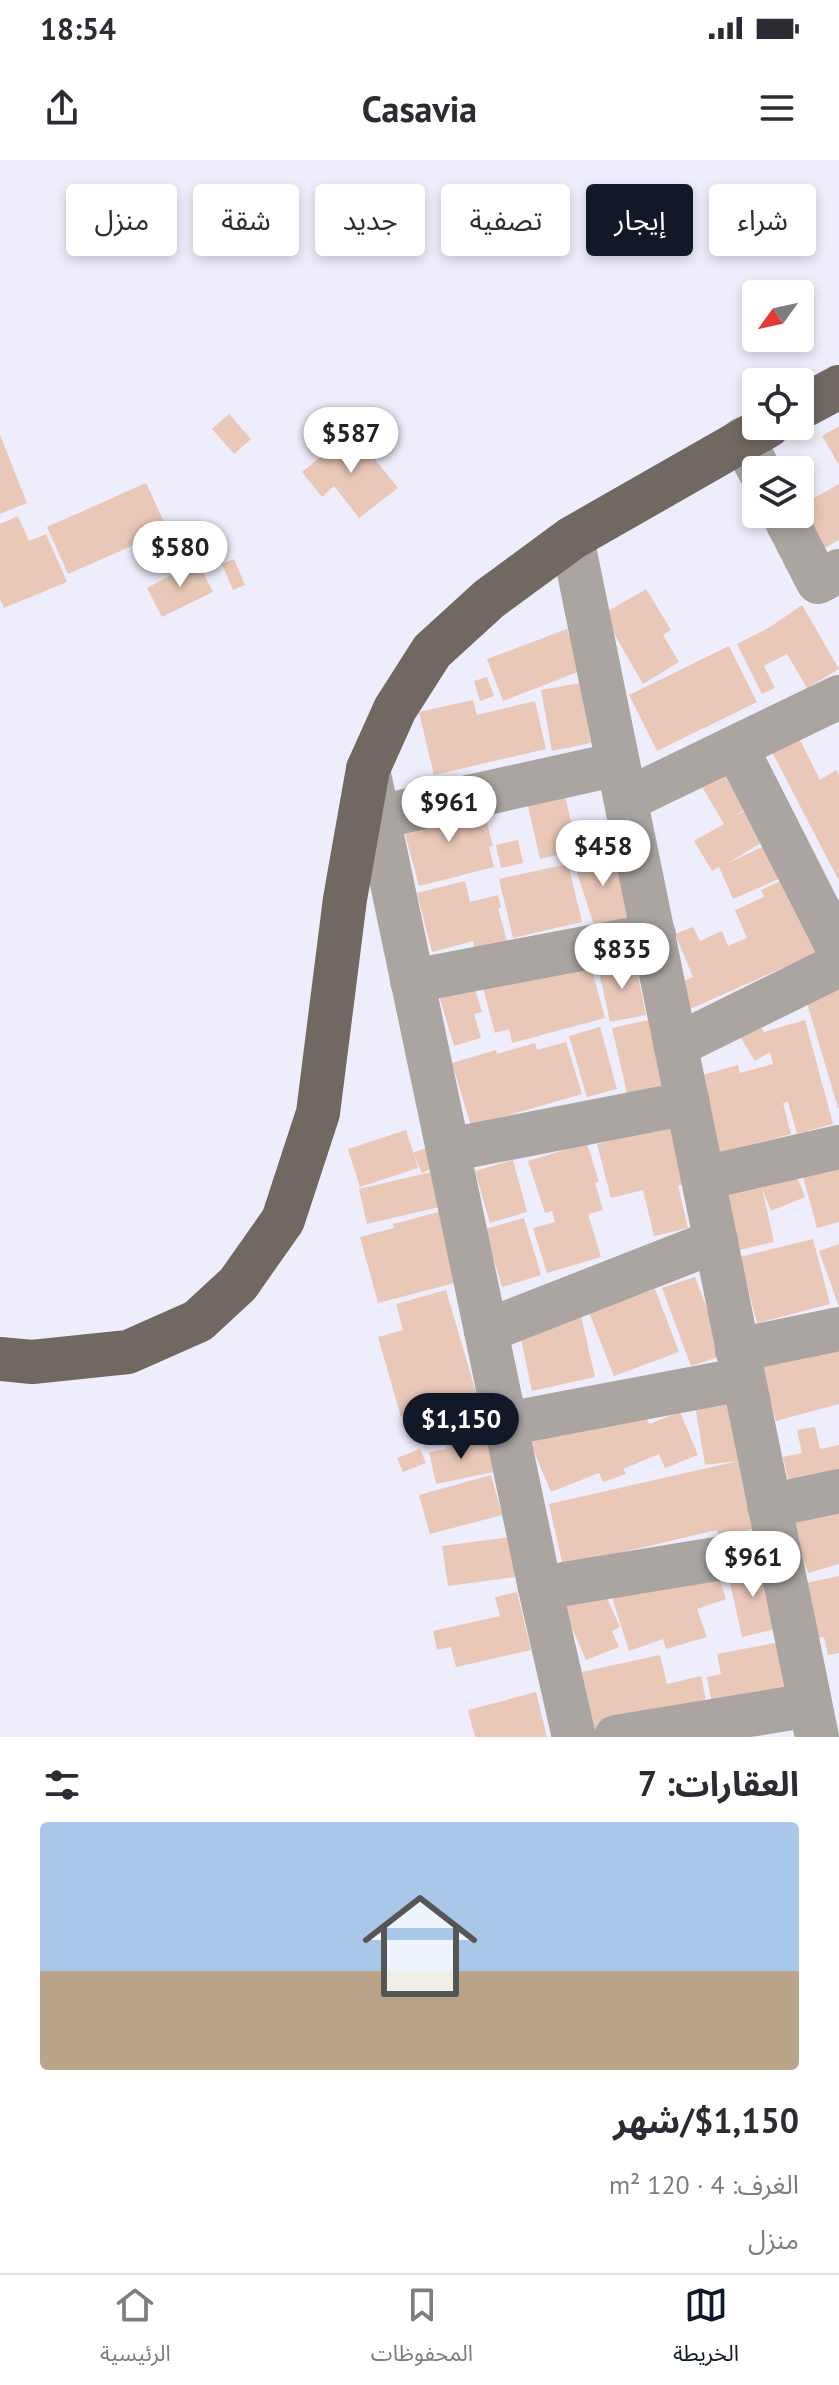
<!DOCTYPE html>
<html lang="ar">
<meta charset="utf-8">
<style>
:root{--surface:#fff;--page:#f7f7f7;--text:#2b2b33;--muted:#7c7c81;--line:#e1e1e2;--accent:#111827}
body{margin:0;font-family:"PT Sans","Noto Sans Arabic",sans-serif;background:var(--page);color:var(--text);direction:rtl;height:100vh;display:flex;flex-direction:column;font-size:30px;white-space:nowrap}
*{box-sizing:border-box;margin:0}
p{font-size:26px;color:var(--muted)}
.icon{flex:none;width:44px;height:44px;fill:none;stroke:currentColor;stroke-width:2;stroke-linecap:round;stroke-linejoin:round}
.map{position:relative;height:1577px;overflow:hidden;direction:ltr}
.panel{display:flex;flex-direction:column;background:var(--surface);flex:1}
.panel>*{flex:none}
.guide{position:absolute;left:24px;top:24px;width:792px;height:72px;direction:rtl;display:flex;gap:16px}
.needle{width:52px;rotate:237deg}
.tools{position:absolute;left:742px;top:120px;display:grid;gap:16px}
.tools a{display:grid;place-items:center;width:72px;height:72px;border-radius:8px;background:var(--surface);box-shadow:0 4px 12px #0003;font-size:40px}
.price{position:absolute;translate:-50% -68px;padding:0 18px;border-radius:28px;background:#fff;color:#222;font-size:26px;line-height:52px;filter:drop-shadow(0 2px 4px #0008)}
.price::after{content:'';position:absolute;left:50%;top:48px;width:24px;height:18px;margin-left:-12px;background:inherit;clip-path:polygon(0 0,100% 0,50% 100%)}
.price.selected{background:var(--accent);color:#fff}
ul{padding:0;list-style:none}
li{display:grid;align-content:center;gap:16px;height:424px;padding:0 40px}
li+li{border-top:2px solid var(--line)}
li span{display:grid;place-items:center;height:248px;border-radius:8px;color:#555}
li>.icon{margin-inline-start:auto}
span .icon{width:144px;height:144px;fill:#fffc;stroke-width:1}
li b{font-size:34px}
h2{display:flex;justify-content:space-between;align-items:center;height:96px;padding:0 40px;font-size:34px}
.chip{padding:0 28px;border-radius:8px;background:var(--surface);box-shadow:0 4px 12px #0003;font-size:28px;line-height:72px}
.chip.selected{background:var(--accent);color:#fff}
.status{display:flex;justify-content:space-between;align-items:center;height:56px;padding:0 40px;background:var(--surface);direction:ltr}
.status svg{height:22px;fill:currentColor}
header{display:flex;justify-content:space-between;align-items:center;height:104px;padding:0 40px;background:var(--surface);font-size:36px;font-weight:700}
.tab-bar{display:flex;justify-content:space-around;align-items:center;height:112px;border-top:2px solid var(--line);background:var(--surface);font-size:22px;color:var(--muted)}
.tab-bar a{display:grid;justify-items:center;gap:4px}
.tab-bar .selected{color:var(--accent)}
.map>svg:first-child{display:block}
.building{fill:#e9c8b8}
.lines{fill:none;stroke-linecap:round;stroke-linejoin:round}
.minor{stroke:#aaa5a1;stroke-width:44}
.major{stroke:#716961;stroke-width:44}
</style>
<div class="status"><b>18:54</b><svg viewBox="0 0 49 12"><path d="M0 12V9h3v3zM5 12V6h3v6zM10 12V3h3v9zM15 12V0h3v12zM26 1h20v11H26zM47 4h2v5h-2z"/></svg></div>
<header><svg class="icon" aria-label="menu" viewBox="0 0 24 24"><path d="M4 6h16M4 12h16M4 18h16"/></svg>Casavia<svg class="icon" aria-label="share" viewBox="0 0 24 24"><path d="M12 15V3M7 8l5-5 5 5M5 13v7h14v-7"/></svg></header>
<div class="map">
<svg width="839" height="1577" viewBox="0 0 839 1577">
<rect width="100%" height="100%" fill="#eeedfb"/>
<g class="building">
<path d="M 229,254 L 251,279 L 234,294 L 212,269 Z"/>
<path d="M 839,266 L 839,305 L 822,276 Z"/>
<path d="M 352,271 L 398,328 L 359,358 L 334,326 L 322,337 L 302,312 Z"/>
<path d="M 0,275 L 27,343 L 0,354 Z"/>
<path d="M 146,323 L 168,370 L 68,414 L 47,367 Z"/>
<path d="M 839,324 L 839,380 L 821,390 L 800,346 Z"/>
<path d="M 18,356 L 29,381 L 46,374 L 67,422 L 4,448 L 0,439 L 0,364 Z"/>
<path d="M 234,399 L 245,425 L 233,430 L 222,404 Z"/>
<path d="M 197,401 L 213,432 L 162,457 L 147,428 Z"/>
<path d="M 646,429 L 671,470 L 663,475 L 679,502 L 643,524 L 603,454 Z"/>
<path d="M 802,445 L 839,509 L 807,528 L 787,494 L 764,506 L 775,528 L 762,534 L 737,484 L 770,467 Z"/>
<path d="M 567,469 L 583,510 L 503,541 L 487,499 Z"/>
<path d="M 729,486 L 757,542 L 657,591 L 629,535 Z"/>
<path d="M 487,517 L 494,536 L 480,541 L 474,521 Z"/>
<path d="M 580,523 L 591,583 L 552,591 L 541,530 Z"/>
<path d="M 473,540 L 477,555 L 535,541 L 546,589 L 434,615 L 419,552 Z"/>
<path d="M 799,578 L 820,620 L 836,610 L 839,615 L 839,721 L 772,592 Z"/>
<path d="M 734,605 L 757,642 L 734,656 L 755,646 L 773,676 L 726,704 L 775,681 L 790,714 L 733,739 L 719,707 L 712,711 L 694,681 L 724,664 L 701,625 Z"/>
<path d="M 563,628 L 578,690 L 540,699 L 526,637 Z"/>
<path d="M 482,644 L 493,686 L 489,687 L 494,707 L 419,726 L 401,659 Z"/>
<path d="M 518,680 L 523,703 L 501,708 L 496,685 Z"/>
<path d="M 611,689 L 633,756 L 595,768 L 573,701 Z"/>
<path d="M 568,704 L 582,762 L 513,778 L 499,719 Z"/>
<path d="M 792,716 L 825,789 L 688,850 L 677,824 L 693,817 L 675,774 L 693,767 L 700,781 L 722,771 L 728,786 L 747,778 L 735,750 L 764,737 L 761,730 Z"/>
<path d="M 465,721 L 470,742 L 498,735 L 501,748 L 498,748 L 507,781 L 475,789 L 473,781 L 432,792 L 417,733 Z"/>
<path d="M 588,796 L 605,858 L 512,883 L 509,869 L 495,873 L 482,824 Z"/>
<path d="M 635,800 L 646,855 L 610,862 L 598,807 Z"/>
<path d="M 473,822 L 482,852 L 474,854 L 481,878 L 454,886 L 438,832 Z"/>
<path d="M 839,826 L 839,948 L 838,948 L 805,836 Z"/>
<path d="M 648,860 L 664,928 L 628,937 L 612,868 Z"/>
<path d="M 805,860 L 833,964 L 797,974 L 788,942 L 783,943 L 791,974 L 720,993 L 699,916 L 738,905 L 740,913 L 773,904 L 770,892 L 755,901 L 739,875 L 758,863 L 764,872 Z"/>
<path d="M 600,867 L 617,929 L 587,937 L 569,876 Z"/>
<path d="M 566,882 L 582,934 L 471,966 L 452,903 L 496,890 L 497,894 L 535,883 L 537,890 Z"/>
<path d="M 672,965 L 686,1024 L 678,1026 L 688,1068 L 654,1076 L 643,1030 L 611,1038 L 597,984 Z"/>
<path d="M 406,970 L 418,1008 L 360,1027 L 348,989 Z"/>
<path d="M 587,983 L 599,1022 L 595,1023 L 603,1050 L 588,1054 L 601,1097 L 547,1113 L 533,1068 L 555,1062 L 552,1051 L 545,1053 L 528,1001 Z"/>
<path d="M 435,984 L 443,1004 L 422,1013 L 413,993 Z"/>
<path d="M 839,998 L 839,1062 L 817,1068 L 801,1009 Z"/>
<path d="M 513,1000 L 527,1052 L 490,1063 L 475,1011 Z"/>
<path d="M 793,1007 L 805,1037 L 771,1051 L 762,1028 L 774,1082 L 735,1091 L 720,1027 Z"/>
<path d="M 431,1012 L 439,1047 L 367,1064 L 359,1029 Z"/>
<path d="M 439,1052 L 455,1123 L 378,1143 L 360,1077 L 394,1068 L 393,1064 Z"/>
<path d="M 524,1058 L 541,1115 L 502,1127 L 485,1069 Z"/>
<path d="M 813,1079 L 830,1144 L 757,1163 L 740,1097 Z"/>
<path d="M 839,1084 L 839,1147 L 819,1091 Z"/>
<path d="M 695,1117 L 724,1195 L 691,1206 L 662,1128 Z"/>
<path d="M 655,1129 L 679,1192 L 614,1216 L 589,1152 Z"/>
<path d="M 446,1130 L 477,1236 L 401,1257 L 378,1177 L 403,1170 L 396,1144 Z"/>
<path d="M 581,1156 L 595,1217 L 532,1231 L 519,1170 Z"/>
<path d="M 839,1180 L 839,1244 L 776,1261 L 760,1201 Z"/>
<path d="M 735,1232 L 760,1367 L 719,1377 L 717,1370 L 563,1406 L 549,1344 L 738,1301 L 705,1305 L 694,1239 Z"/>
<path d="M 643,1250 L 649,1264 L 680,1252 L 698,1295 L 665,1308 L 659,1294 L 623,1309 L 626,1314 L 603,1322 L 599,1313 L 551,1332 L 526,1272 Z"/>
<path d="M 815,1267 L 820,1289 L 839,1285 L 839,1318 L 790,1329 L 783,1297 L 802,1293 L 797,1270 Z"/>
<path d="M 486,1278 L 493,1312 L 436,1324 L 429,1292 L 447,1289 L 446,1286 Z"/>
<path d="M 420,1289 L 426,1303 L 403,1312 L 397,1298 Z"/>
<path d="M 491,1315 L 502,1355 L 430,1374 L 419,1335 Z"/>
<path d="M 839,1336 L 839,1404 L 808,1413 L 789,1351 Z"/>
<path d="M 510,1377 L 515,1417 L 448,1426 L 442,1386 Z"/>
<path d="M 764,1401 L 779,1468 L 742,1477 L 727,1410 Z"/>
<path d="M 715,1404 L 726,1439 L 697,1449 L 707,1477 L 666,1489 L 663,1479 L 629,1491 L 612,1437 Z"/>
<path d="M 839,1416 L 839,1493 L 828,1495 L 824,1477 L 818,1478 L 806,1423 Z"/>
<path d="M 602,1427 L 620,1467 L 612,1471 L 619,1487 L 586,1500 L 562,1445 Z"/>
<path d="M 517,1432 L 531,1490 L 456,1507 L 451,1487 L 437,1490 L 433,1471 L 500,1456 L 495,1437 Z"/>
<path d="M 780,1482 L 791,1534 L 713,1549 L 707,1517 L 721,1514 L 717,1494 Z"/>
<path d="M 660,1495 L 667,1524 L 701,1516 L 707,1547 L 595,1571 L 582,1512 Z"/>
<path d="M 536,1532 L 547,1577 L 475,1577 L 468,1550 Z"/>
</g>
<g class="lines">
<g class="minor">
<path d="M 743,279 L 759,310"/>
<path d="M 783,354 L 818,422 L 839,411"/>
<path d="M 572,378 L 817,1577"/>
<path d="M 736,587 L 839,790"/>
<path d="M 368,609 L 540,1428 L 574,1577"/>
<path d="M 626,640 L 839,537"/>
<path d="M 378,657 L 618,604"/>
<path d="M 412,821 L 654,775"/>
<path d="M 677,885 L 839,805"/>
<path d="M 448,990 L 688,943"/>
<path d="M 704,1018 L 839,987"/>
<path d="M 486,1171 L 716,1081"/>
<path d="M 737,1190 L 839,1169"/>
<path d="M 506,1264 L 743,1219"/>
<path d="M 769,1346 L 839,1331"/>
<path d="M 540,1428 L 777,1389"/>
<path d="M 616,1577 L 810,1545"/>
</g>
<g class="major">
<path d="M 800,248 L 839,227"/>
<path d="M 0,1199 L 32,1202 L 128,1192 L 198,1161 L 238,1124 L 283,1060 L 318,953 L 345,739 L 368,609 L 395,549 L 432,491 L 489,439 L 572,378 L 768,266"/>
</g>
</g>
</svg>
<div class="tools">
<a><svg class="needle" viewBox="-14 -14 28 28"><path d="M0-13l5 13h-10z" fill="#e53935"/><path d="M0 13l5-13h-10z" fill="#7c7c81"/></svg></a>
<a><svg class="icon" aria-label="locate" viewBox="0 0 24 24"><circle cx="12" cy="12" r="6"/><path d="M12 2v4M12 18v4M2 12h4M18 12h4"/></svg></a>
<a><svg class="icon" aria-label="layers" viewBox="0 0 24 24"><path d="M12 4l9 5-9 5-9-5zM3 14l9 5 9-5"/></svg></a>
</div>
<b class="price" style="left:351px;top:315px">$587</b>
<b class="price" style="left:180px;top:429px">$580</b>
<b class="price" style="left:449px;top:684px">$961</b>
<b class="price" style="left:603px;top:728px">$458</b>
<b class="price" style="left:622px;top:831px">$835</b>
<b class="price selected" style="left:461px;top:1301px">$1,150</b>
<b class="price" style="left:753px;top:1439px">$961</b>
<div class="guide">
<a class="chip">شراء</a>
<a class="chip selected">إيجار</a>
<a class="chip">تصفية</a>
<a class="chip">جديد</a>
<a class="chip">شقة</a>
<a class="chip">منزل</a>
</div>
</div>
<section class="panel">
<h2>العقارات: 7<svg class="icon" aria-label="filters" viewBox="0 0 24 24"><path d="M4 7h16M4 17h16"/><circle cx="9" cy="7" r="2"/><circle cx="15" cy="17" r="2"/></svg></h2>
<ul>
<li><span style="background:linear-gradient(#a9c7e8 60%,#b9a48a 0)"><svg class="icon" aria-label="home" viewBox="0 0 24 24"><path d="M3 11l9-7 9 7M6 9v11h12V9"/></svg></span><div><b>$1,150/شهر</b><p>الغرف: 4 · 120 m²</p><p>منزل</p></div></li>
</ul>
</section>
<nav class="tab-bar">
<a class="selected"><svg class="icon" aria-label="map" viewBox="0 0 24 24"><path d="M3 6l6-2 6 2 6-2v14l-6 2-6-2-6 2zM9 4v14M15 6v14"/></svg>الخريطة</a>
<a><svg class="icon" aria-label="saved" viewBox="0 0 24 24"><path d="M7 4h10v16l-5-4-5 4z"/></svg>المحفوظات</a>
<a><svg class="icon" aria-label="home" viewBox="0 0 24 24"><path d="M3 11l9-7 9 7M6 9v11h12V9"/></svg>الرئيسية</a>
</nav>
